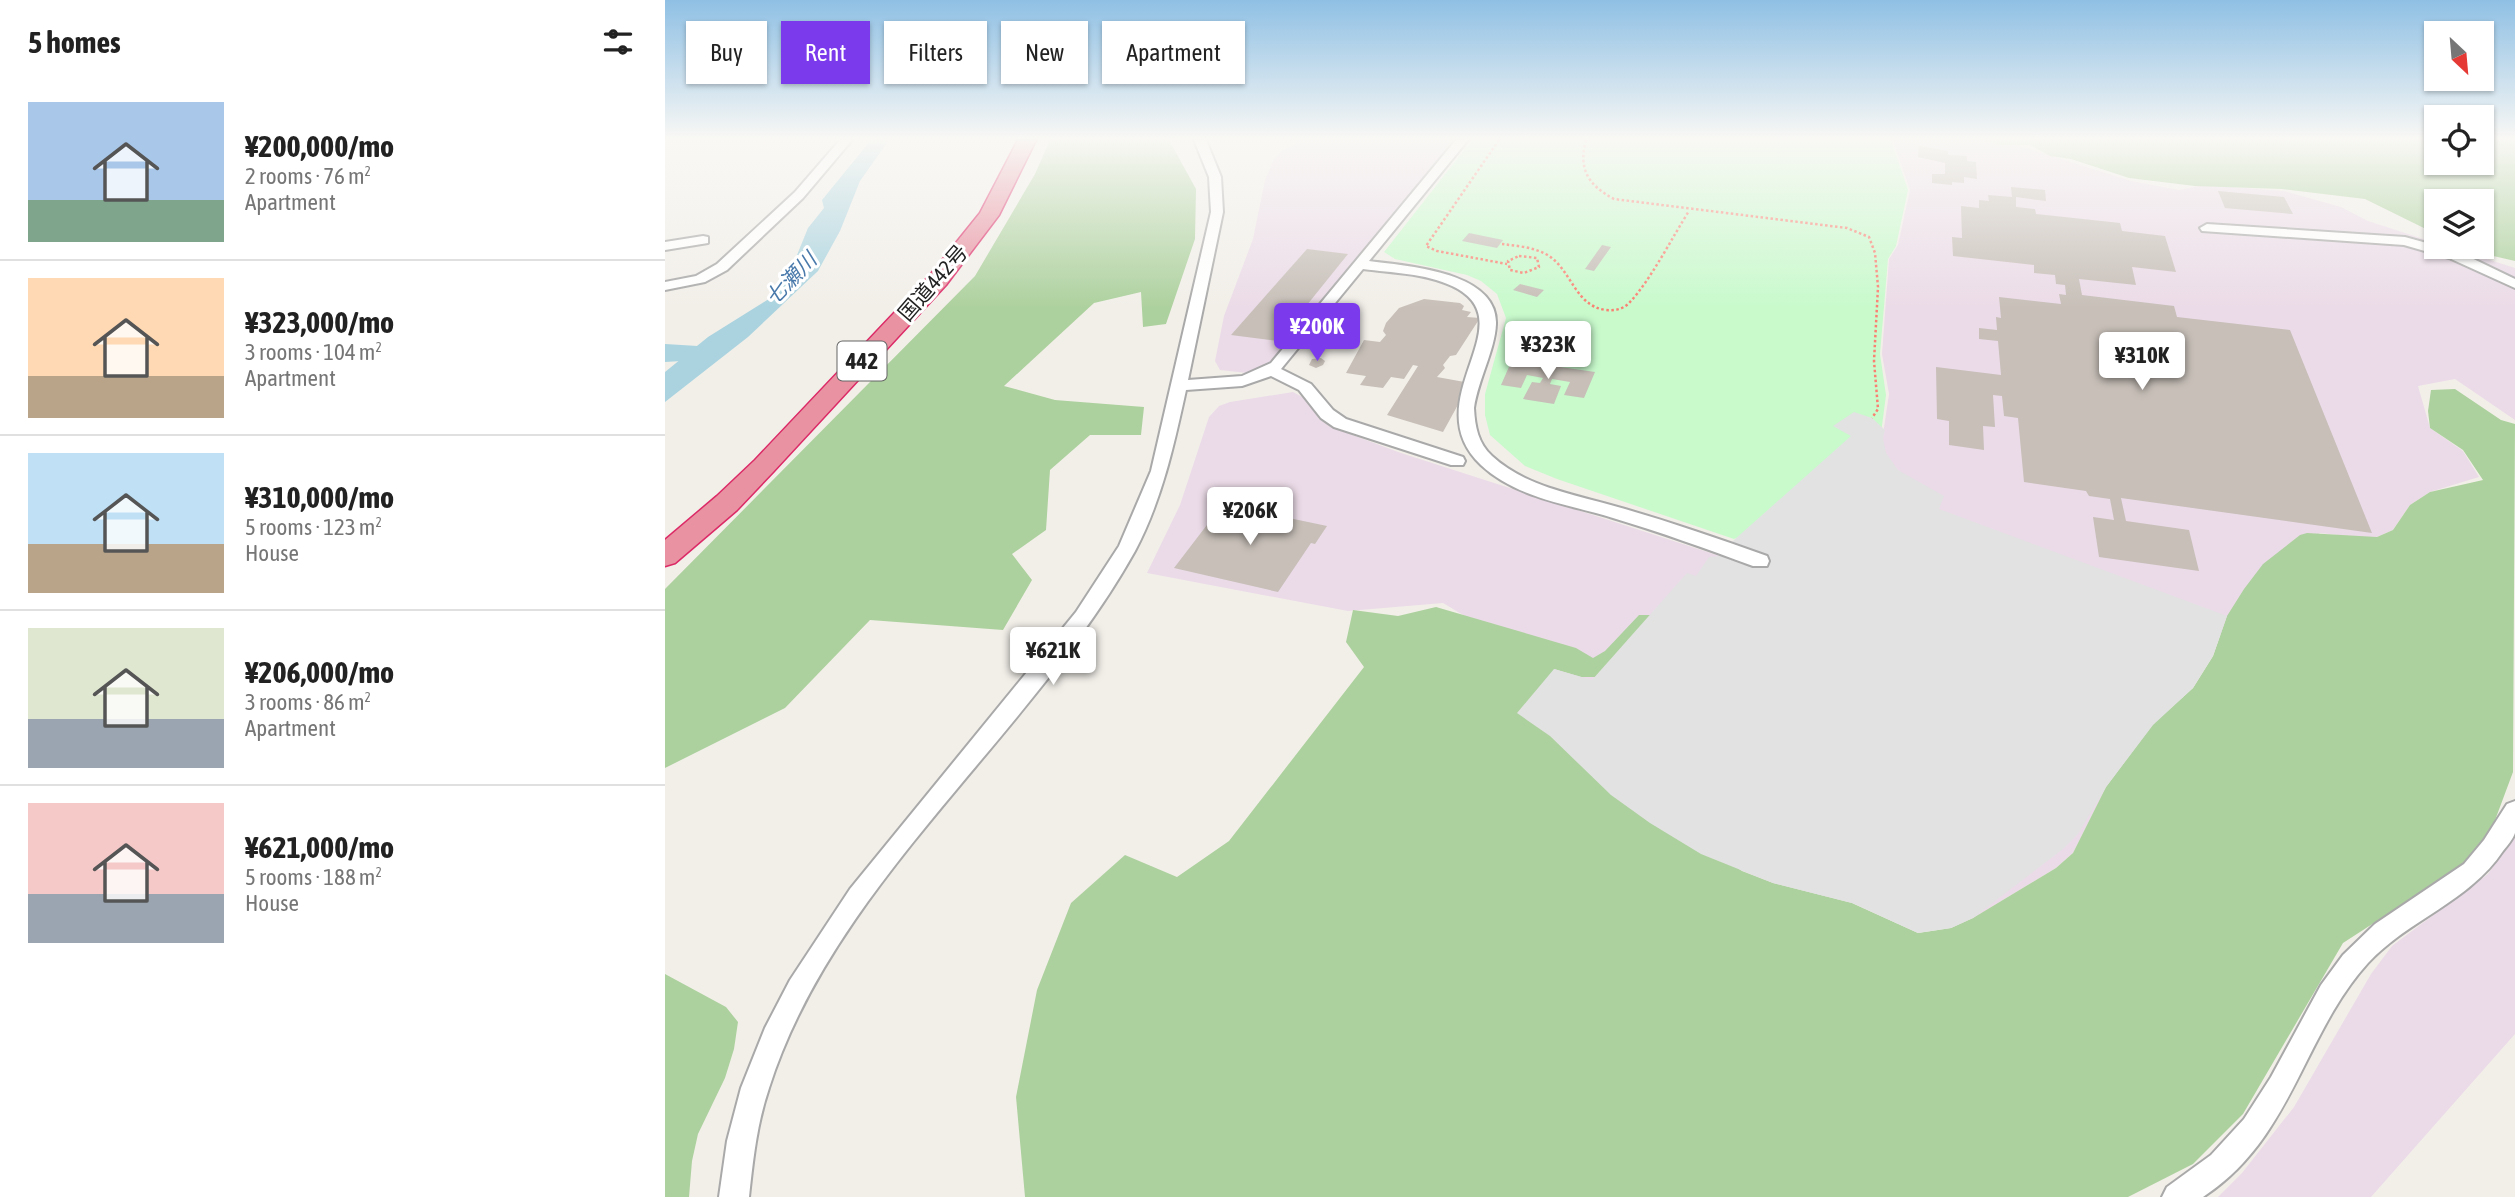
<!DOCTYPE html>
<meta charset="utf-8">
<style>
:root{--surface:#fff;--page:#f6f6f6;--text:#222;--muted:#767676;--line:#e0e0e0;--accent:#7c3aed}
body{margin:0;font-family:"Asap Condensed","Noto Sans JP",sans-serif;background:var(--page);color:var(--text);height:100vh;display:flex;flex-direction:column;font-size:26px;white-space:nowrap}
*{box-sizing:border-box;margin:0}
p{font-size:23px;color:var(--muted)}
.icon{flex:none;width:38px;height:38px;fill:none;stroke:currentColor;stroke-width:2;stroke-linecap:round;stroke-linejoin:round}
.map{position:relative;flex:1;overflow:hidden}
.panel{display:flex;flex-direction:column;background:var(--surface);width:665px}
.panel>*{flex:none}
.top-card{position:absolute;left:21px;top:21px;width:665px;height:63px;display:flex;gap:14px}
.needle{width:46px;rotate:154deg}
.tools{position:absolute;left:1759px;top:21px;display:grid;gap:14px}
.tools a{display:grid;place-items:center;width:70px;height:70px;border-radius:0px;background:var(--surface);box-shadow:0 2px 5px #0004;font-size:35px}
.price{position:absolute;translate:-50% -60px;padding:0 16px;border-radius:7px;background:#fff;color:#222;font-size:23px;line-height:46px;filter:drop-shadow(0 2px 4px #0008)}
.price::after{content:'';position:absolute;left:50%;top:42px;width:21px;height:16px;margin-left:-10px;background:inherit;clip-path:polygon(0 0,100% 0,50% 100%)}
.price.selected{background:var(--accent);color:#fff}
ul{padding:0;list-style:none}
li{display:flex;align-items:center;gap:21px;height:175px;padding:0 28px}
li+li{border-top:2px solid var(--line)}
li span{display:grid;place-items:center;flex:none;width:196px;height:140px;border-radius:0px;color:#555}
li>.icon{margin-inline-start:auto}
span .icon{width:84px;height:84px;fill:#fffc;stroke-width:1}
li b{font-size:30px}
h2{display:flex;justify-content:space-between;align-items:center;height:84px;padding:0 28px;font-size:30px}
.chip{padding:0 24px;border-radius:0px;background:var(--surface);box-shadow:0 2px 5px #0004;font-size:24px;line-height:63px}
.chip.selected{background:var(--accent);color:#fff}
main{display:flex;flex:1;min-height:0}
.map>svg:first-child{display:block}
.industrial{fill:#ebdbe8}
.forest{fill:#add19e}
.park{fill:#c8facc}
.parking{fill:#e2e2e2}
.water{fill:#aad3df}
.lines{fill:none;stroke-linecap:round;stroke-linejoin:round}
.river{fill:#aad3df;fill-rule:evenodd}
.building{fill:#c7bfb8}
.minor-casing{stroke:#a9a9a9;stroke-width:4}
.highway-casing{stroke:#dc2a67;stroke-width:3}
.path{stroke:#fa8072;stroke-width:2.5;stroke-dasharray:2.5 2.5;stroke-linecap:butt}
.minor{fill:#fff;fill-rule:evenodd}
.highway{fill:#e892a2;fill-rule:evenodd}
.labels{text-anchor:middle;stroke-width:6;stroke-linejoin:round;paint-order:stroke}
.far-water-label{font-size:21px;font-style:italic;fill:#4a7aab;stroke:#fff}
.far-street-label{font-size:21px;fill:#222;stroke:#fff}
.shield{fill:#fff;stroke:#646464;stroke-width:2}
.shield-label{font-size:23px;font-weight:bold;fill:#222}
</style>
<main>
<section class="panel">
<h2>5 homes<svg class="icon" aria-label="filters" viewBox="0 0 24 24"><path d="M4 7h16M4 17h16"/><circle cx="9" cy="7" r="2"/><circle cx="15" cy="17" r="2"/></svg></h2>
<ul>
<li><span style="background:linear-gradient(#a9c7e8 70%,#7fa58c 0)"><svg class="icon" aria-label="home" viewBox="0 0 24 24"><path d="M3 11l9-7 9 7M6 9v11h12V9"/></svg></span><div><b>¥200,000/mo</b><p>2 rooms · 76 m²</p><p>Apartment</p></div></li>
<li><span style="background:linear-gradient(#ffd9b3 70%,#b9a48a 0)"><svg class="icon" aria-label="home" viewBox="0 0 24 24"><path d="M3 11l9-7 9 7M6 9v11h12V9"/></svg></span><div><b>¥323,000/mo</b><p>3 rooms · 104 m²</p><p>Apartment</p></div></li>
<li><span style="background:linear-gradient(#bfe0f5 65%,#b9a48a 0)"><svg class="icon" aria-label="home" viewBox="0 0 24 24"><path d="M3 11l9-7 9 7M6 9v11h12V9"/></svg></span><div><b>¥310,000/mo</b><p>5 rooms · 123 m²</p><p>House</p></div></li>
<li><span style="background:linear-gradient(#dfe7d0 65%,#9aa5b1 0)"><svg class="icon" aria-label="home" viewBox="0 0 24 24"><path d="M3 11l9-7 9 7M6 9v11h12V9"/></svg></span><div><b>¥206,000/mo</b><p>3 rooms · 86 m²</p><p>Apartment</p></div></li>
<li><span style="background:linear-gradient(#f6c9c9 65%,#9aa5b1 0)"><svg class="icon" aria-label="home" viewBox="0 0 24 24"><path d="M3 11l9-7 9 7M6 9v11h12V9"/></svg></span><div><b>¥621,000/mo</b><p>5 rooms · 188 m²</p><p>House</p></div></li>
</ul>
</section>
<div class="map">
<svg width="1850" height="1197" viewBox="0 0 1850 1197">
<rect width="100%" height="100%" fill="#f2efe9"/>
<g class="industrial">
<path d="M 629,140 L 794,140 L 607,361 L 582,373 L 555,370 L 550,361 L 559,316 L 588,239 L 600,180 L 609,159 L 618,150 L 631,144 Z"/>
<path d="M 1228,140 L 1335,140 L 1466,181 L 1514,190 L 1539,185 L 1619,191 L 1676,207 L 1703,221 L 1771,243 L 1771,247 L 1784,247 L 1850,268 L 1850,420 L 1790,379 L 1753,386 L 1765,428 L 1798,451 L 1814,477 L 1765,492 L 1745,505 L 1728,530 L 1712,537 L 1700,538 L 1655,533 L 1569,607 L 1557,633 L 1441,787 L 1408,853 L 1391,868 L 1308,918 L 1286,928 L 1108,883 L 1036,854 L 888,669 L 778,603 L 683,611 L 482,573 L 515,505 L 544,417 L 554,406 L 565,402 L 628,392 L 641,399 L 654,419 L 666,427 L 736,453 L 1055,556 L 1066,542 L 1109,527 L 1217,441 L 1224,394 L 1217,354 L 1224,259 L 1233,245 L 1245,190 Z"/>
<path d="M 1850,832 L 1850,1034 L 1706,1197 L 1553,1197 L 1577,1173 L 1629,1107 L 1706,974 L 1727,946 L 1823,874 Z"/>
</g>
<g class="forest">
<path d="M 385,140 L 504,140 L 531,189 L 530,239 L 501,324 L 478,327 L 476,292 L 429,303 L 339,386 L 390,400 L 479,407 L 476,435 L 425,435 L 385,470 L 381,530 L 347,554 L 367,580 L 338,630 L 205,620 L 120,708 L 0,768 L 0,589 L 310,276 L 370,174 Z"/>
<path d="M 1316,140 L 1771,140 L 1771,163 L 1816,163 L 1817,140 L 1850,140 L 1850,261 L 1811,252 L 1799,247 L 1816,247 L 1816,201 L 1771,201 L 1771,234 L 1700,199 L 1617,189 L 1530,186 L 1464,178 L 1406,159 L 1385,156 L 1365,145 L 1335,145 Z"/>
<path d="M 1790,389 L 1836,420 L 1850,424 L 1848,772 L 1829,823 L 1803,862 L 1678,943 L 1578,1114 L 1528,1164 L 1463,1197 L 360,1197 L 351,1097 L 372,990 L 406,903 L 460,855 L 512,877 L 564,841 L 699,667 L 681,642 L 688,610 L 733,616 L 771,607 L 911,648 L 928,658 L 940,651 L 974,615 L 989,615 L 935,677 L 916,677 L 889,669 L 1036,844 L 1077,871 L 1108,883 L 1187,903 L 1253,933 L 1286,928 L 1308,918 L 1391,868 L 1408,853 L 1441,787 L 1488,724 L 1528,688 L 1548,656 L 1562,616 L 1579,589 L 1598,564 L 1635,535 L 1642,533 L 1712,537 L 1728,530 L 1745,505 L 1765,492 L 1818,480 L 1798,450 L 1765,428 L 1763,411 L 1766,390 Z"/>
<path d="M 0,974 L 61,1007 L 73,1022 L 69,1049 L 60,1078 L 33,1134 L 27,1161 L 24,1197 L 0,1197 Z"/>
</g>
<path class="park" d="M 807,140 L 1226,140 L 1243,190 L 1231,246 L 1223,259 L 1215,354 L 1221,395 L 1215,441 L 1106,526 L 1069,539 L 892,479 L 860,466 L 825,435 L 820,415 L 820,394 L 841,318 L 832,294 L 816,281 L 802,275 L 730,259 L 719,252 Z"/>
<path class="parking" d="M 1189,412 L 1207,418 L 1220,430 L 1218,438 L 1221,453 L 1233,470 L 1279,496 L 1274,509 L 1562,616 L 1548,656 L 1528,688 L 1488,725 L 1441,787 L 1413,834 L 1398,849 L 1308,918 L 1286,928 L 1253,933 L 1187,903 L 1108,883 L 1036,854 L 985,823 L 946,795 L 885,736 L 852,713 L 889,669 L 927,680 L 1022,573 L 1031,576 L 1044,557 L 1055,556 L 1069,540 L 1186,436 L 1168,426 Z"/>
<path class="water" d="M 206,140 L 224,140 L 195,181 L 175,231 L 153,271 L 83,337 L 0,402 L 0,372 L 43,337 L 107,297 L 121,282 L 143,228 L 159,208 L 157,200 Z"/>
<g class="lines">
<path class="river" d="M 0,344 L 49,347 L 53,353 L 49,359 L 0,362 Z"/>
</g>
<g class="building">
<path d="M 1254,146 L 1283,151 L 1283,155 L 1302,156 L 1302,161 L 1311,162 L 1312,179 L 1299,177 L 1299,183 L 1287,182 L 1287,185 L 1267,183 L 1267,174 L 1280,174 L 1280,163 L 1253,157 Z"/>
<path d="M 1346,187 L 1380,190 L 1381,201 L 1351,197 L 1351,207 L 1370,209 L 1371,214 L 1455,223 L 1457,231 L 1500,236 L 1511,272 L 1467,267 L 1471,285 L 1414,279 L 1417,295 L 1509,306 L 1512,317 L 1625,330 L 1707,533 L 1456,498 L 1461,521 L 1524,530 L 1534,571 L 1434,557 L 1428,517 L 1449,520 L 1445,499 L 1424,496 L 1421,491 L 1359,482 L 1353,418 L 1339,416 L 1337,396 L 1328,395 L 1330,427 L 1318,426 L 1319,450 L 1284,445 L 1284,421 L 1272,419 L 1271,367 L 1336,375 L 1333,341 L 1314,339 L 1314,328 L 1332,330 L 1331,317 L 1336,318 L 1334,297 L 1396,304 L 1394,294 L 1401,295 L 1400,285 L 1391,284 L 1390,275 L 1369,273 L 1369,265 L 1288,256 L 1287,237 L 1297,238 L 1296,206 L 1314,208 L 1314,200 L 1324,201 L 1323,195 L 1347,197 Z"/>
<path d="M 1553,191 L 1619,197 L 1628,214 L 1560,208 Z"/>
<path d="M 804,233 L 838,240 L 832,248 L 797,241 Z"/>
<path d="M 937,245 L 946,247 L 929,271 L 920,269 Z"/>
<path d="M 642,249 L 683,254 L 613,341 L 566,335 Z"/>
<path d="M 855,284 L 879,290 L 872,297 L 848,290 Z"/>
<path d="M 759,299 L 795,303 L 799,306 L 797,310 L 806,312 L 802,317 L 815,318 L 791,355 L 785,356 L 778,365 L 780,368 L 772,377 L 805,383 L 778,432 L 722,415 L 753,366 L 748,365 L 739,379 L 726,377 L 718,388 L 695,385 L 701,376 L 681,373 L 699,340 L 715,342 L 721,335 L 718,331 L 721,323 L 734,308 Z"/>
<path d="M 656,358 L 660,361 L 658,365 L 651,368 L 644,365 L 647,359 Z"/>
<path d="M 847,360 L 930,372 L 919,398 L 899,395 L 905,382 L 887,379 L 885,384 L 896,386 L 889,404 L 858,399 L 867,382 L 875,383 L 878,378 L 862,375 L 856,388 L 836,385 Z"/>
<path d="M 558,504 L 662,526 L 650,544 L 646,543 L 613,592 L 509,568 Z"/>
</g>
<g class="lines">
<g class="minor-casing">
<g id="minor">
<path d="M 175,140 L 187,140 L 138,198 L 62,270 L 40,282 L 0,290 L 0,282 L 31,276 L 52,264 L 130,192 Z"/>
<path d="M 529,140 L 541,140 L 556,177 L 558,212 L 523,380 L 577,376 L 606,363 L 791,140 L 803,140 L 704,261 C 740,266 833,271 831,324 C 830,350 813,380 809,408 C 810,427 813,443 827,456 C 863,489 915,495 960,509 C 1008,523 1055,539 1102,556 L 1104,561 L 1102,566 L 1088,566 C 1042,549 995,532 948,518 C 903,504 851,498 816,465 C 748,400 864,322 787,286 C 760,273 727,273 698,269 L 616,369 L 646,384 L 668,410 L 681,419 L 798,457 L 800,461 L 798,465 L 786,465 L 669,427 L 656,418 L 634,390 L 606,376 L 577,386 L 521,390 C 509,445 497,500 470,551 C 367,736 169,883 104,1088 C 92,1123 88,1160 84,1197 L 54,1197 L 62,1141 L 76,1088 L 100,1028 L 125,980 L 185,889 L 411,612 L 454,546 L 486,471 L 546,212 L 544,177 Z"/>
<path d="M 1542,224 L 1740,237 L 1794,252 L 1850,279 L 1850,288 L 1784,258 L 1739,245 L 1537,231 L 1535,228 Z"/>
<path d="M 38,236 L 43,237 L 43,243 L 0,250 L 0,242 Z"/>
<path d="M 1850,801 C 1850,810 1850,824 1850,833 C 1848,839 1842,846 1838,851 C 1804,902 1744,919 1703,963 C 1637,1036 1628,1138 1538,1197 L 1497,1197 L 1502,1187 L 1546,1155 L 1579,1119 L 1606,1077 L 1656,985 L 1678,955 L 1710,924 L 1799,864 L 1819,840 L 1842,804 Z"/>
</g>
</g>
<g class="highway-casing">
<path id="highway" d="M 353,140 L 371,140 L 334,215 L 281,285 L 108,472 L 72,510 L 10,563 L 0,566 L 0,540 L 52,496 L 90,460 L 265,275 L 315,213 Z"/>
</g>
<g class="path">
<path d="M 834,140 L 761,246 L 772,251 L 842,264"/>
<path d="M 921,140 C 913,169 923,185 949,199 L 1182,228 L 1204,237 L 1210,253 L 1213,287 L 1209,361 L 1213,409 L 1207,418"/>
<path d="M 837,244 C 852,246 870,247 884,256 C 907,271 910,306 941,310 C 950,311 959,309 965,302 C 985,281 1008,236 1024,211"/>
<path d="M 854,256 L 872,258 L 874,267 L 859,273 L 845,270 L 843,261 Z"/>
</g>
<use href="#minor" class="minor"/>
<use href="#highway" class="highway"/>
</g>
<linearGradient id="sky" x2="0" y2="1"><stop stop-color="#8fc0e4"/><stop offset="0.45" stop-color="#f9f8f5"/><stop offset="1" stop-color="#f9f8f5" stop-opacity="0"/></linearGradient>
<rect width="1850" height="308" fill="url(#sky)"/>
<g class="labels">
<g class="far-water-label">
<text transform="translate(126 279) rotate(-46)" y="7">七瀬川</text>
</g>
<g class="far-street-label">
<text transform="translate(268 283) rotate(-49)" y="7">国道442号</text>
</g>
<rect class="shield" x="172.5" y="341.5" width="49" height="39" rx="5"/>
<g class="shield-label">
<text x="197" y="369">442</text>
</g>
</g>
</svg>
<div class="tools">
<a><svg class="needle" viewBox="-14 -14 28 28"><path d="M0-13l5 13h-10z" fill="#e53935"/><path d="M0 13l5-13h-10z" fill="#767676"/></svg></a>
<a><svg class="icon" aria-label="locate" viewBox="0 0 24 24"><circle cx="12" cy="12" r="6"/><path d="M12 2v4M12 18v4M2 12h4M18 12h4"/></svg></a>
<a><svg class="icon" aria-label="layers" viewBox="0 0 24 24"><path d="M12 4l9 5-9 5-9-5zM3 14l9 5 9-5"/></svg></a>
</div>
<b class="price selected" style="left:652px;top:363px">¥200K</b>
<b class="price" style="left:883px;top:381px">¥323K</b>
<b class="price" style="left:1477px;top:392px">¥310K</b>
<b class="price" style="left:585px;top:547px">¥206K</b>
<b class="price" style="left:388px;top:687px">¥621K</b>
<div class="top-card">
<a class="chip">Buy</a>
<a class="chip selected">Rent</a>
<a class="chip">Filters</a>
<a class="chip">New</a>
<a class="chip">Apartment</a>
</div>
</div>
</main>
